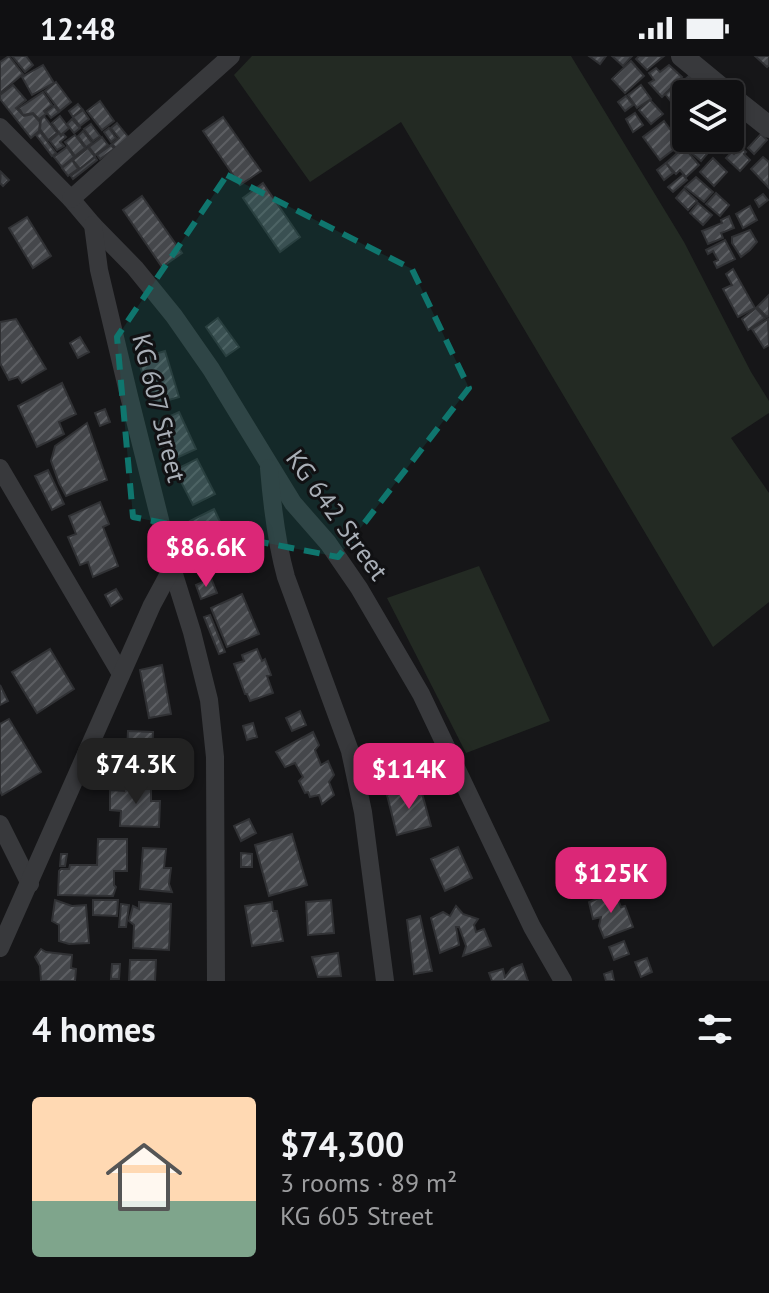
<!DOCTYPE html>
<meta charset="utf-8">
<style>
:root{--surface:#101012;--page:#1e1e20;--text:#f1f3f6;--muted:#9c9d9f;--line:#303032;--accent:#db2777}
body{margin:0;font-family:"PT Sans",sans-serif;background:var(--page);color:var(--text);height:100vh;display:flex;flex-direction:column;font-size:30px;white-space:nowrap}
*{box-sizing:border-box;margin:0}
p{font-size:26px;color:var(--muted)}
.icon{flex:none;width:44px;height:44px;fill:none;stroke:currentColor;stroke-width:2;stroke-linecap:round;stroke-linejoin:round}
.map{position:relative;height:925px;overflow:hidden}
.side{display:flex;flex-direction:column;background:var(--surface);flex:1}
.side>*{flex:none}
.fabs{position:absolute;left:672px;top:24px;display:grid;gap:16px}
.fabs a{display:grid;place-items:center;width:72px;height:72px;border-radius:8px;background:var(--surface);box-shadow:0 4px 12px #0003,0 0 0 2px var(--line);font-size:40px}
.price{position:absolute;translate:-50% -68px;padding:0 18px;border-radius:16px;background:var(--accent);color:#fff;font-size:26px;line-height:52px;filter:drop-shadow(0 2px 4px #0008)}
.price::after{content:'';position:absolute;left:50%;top:48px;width:24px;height:18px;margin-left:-12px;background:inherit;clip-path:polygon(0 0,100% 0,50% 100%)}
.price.current{background:#222;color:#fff}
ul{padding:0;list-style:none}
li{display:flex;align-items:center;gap:24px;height:200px;padding:0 32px}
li+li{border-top:2px solid var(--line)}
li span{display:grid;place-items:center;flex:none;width:224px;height:160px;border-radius:8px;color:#555}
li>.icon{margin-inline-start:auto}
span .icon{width:96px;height:96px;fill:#fffc;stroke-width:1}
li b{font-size:34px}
h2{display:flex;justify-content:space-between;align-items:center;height:96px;padding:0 32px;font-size:34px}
.status{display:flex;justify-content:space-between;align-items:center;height:56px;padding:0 40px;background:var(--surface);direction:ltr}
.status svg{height:22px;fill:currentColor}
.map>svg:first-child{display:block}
.grass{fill:#232a23}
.building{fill:url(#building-hatch);stroke:#303134;stroke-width:2}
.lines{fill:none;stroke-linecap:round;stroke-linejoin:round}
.minor{stroke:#38393c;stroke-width:18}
.tertiary{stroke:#38393c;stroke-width:22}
.marked{fill:#0f766e;fill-opacity:0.2;stroke:#0f766e;stroke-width:6;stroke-dasharray:16 10;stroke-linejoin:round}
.labels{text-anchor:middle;stroke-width:6;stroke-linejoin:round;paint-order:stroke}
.street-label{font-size:26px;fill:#a9afb7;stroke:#111113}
</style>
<div class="status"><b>12:48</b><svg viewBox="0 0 49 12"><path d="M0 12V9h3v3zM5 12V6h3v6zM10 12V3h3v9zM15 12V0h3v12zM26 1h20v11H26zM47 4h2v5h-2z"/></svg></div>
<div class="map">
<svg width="769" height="925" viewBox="0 0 769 925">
<defs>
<pattern id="building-hatch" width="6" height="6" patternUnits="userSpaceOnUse" patternTransform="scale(2)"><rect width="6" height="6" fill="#45474b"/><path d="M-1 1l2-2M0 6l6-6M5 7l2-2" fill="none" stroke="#5d5f63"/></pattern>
</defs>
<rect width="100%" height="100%" fill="#161618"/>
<g class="grass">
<path d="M 252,0 L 571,0 L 684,186 L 751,316 L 769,345 L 769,357 L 731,382 L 769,437 L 769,546 L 713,591 L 401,66 L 310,126 L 234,19 Z"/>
<path d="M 479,510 L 550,665 L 466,697 L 387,542 Z"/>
</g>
<g class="building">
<path d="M 9,0 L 23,18 L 0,37 L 0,6 Z"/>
<path d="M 12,0 L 26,0 L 33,9 L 25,16 Z"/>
<path d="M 589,0 L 606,0 L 600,8 Z"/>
<path d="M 612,0 L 632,0 L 623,10 Z"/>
<path d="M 639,0 L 664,0 L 647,14 L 636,3 Z"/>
<path d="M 755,0 L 769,0 L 769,9 L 767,11 Z"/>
<path d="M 631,5 L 644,20 L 625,37 L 612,23 Z"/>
<path d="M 43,9 L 54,27 L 32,39 L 22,21 Z"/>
<path d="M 669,9 L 682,21 L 662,41 L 649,27 L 654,24 L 649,17 L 656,12 L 660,16 Z"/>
<path d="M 689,20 L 705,37 L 705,38 L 692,38 L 681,27 Z"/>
<path d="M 56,26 L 71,46 L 60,55 L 45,35 Z"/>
<path d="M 678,27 L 687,38 L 686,54 L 681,58 L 665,38 Z"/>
<path d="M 13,29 L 26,44 L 16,52 L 24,60 L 33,58 L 40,66 L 39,75 L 31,82 L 0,43 L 0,39 Z"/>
<path d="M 641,29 L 651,43 L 637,52 L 628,39 Z"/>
<path d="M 43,36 L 52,49 L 44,55 L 46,58 L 39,63 L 33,57 L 23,59 L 19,52 Z"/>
<path d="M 626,40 L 633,49 L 625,55 L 618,46 Z"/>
<path d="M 650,44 L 663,58 L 651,68 L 639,54 Z"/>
<path d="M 100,45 L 114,65 L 102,74 L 87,55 Z"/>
<path d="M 78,48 L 82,53 L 73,61 L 69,55 Z"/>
<path d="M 54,50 L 59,56 L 51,62 L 46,56 Z"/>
<path d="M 83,54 L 89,63 L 80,70 L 73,61 Z"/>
<path d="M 635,57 L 643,69 L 633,76 L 626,63 Z"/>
<path d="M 44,60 L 57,77 L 48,84 L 40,73 L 41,63 Z"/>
<path d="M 60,60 L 69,72 L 61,79 L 52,67 Z"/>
<path d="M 223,61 L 261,115 L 240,129 L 203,75 Z"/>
<path d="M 677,61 L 686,70 L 680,76 L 672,67 Z"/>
<path d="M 72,63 L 80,72 L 74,77 L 67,68 Z"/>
<path d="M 664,65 L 681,88 L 660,104 L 643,81 Z"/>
<path d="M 117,67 L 129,82 L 116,92 L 112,88 L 119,82 L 111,72 Z"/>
<path d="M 91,68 L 100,80 L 93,85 L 84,73 Z"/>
<path d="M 732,71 L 741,80 L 724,97 L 709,82 L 716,82 L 719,84 L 721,82 L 730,82 L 730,73 Z"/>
<path d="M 109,72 L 116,82 L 111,86 L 104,76 Z"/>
<path d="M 83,75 L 92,87 L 86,91 L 78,80 Z"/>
<path d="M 40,76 L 56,97 L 52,100 L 36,79 Z"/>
<path d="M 59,77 L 61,80 L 63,78 L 66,81 L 60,86 L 64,90 L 57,94 L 50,85 Z"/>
<path d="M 761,78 L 767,84 L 754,98 L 748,92 Z"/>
<path d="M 75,79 L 85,92 L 75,100 L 65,86 Z"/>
<path d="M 102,81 L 108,89 L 95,99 L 89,91 Z"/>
<path d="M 696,83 L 702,88 L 704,85 L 712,92 L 701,105 L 688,94 Z"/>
<path d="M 111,89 L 114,93 L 100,103 L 97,99 Z"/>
<path d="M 67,91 L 74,101 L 62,111 L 54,101 Z"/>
<path d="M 684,91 L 699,109 L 686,121 L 680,114 L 676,118 L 666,107 Z"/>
<path d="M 741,91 L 746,96 L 744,98 L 750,104 L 740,115 L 726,102 L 732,96 L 734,98 Z"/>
<path d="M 88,92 L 95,101 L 80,113 L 73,104 Z"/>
<path d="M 95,101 L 97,104 L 73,123 L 71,120 Z"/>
<path d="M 763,101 L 769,106 L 769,132 L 751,113 Z"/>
<path d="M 713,102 L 727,116 L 714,130 L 700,116 Z"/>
<path d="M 72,104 L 78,113 L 68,120 L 62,112 Z"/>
<path d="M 666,107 L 673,117 L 664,124 L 657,114 Z"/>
<path d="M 1,116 L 9,124 L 3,130 L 0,127 Z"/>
<path d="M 683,119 L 687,124 L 673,136 L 668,131 Z"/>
<path d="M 696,121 L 713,136 L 704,146 L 685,131 Z"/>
<path d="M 263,127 L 300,181 L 280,196 L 243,142 Z"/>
<path d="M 684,133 L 697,145 L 688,154 L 676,142 Z"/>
<path d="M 716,137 L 729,149 L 720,160 L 706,148 Z"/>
<path d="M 763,138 L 768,144 L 759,151 L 755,144 Z"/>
<path d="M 142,140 L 182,197 L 162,211 L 123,154 Z"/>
<path d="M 698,147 L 712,159 L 703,169 L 690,157 Z"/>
<path d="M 750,150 L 757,164 L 743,172 L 736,158 Z"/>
<path d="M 729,160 L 734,172 L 721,177 L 723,182 L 708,188 L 702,175 L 722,167 L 721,164 Z"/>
<path d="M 27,161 L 51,200 L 33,212 L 9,172 Z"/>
<path d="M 750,174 L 757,186 L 750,194 L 741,201 L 732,187 L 732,181 Z"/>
<path d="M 725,184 L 735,203 L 717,212 L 714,206 L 718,204 L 713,195 L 708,198 L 706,194 Z"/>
<path d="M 733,213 L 755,252 L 738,261 L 723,233 L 732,229 L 726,218 Z"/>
<path d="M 769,239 L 769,259 L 767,261 L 757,251 Z"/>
<path d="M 756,252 L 765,262 L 748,274 L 742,263 Z"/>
<path d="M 218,262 L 239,291 L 226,300 L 206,271 Z"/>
<path d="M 16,263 L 46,313 L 22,327 L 18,321 L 9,324 L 0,307 L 0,266 Z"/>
<path d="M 768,263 L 769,289 L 764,292 L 752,273 Z"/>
<path d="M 80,281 L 89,296 L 78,302 L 70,287 Z"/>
<path d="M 165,295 L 179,341 L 152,349 L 138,303 Z"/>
<path d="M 62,327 L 76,358 L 59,366 L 64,378 L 37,391 L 18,350 Z"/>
<path d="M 105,353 L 110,366 L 100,370 L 95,357 Z"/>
<path d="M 179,356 L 196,393 L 170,405 L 153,368 Z"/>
<path d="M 87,367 L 107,424 L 66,440 L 59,427 L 51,405 L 55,390 Z"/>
<path d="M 197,403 L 215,438 L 193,449 L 175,414 Z"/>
<path d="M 48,414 L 64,448 L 52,454 L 35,420 Z"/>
<path d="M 100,446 L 109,468 L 103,471 L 118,510 L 93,521 L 88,506 L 80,509 L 68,481 L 76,478 L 69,460 Z"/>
<path d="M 214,453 L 232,491 L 209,503 L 190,465 Z"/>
<path d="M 211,522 L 217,537 L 201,543 L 196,529 Z"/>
<path d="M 116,533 L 122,543 L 111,550 L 105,539 Z"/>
<path d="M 242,538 L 259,578 L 227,591 L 211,552 Z"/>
<path d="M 210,559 L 225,596 L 219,598 L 204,561 Z"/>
<path d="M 50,593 L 74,633 L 37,657 L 12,616 Z"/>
<path d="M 257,593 L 262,605 L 265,603 L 271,619 L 267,620 L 273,637 L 250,645 L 247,638 L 245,638 L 234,608 L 244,605 L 242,599 Z"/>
<path d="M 162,609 L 171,658 L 149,662 L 140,614 Z"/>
<path d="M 0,629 L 8,645 L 0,649 Z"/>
<path d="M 300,655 L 306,669 L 292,675 L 286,662 Z"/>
<path d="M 9,663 L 41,716 L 2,739 L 0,735 L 0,668 Z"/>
<path d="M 253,667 L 257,681 L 247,684 L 243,670 Z"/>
<path d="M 128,675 L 153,676 L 152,706 L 148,702 L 139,702 L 139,710 L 153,711 L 153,717 L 136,717 L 126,713 Z"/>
<path d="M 313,676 L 319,689 L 315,694 L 321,709 L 328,705 L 334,719 L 329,726 L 334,739 L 322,748 L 319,739 L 310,741 L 308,736 L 305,737 L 299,725 L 303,721 L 295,707 L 285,711 L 276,696 Z"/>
<path d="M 395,713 L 399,732 L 393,736 L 390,731 L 377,736 L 375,722 Z"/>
<path d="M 102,724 L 119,724 L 119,731 L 103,732 Z"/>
<path d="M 124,729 L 151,730 L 151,745 L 160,745 L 159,771 L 120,770 L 121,755 L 110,754 L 110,734 L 124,735 Z"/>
<path d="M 420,730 L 431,770 L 397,779 L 387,739 Z"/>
<path d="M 249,763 L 256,777 L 241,785 L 234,770 Z"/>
<path d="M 292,778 L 307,829 L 269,840 L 255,789 Z"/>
<path d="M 98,783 L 127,783 L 127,815 L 114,815 L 114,829 L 116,831 L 113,840 L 58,839 L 59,815 L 61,813 L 69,813 L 70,809 L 97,809 Z"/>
<path d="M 458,791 L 472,822 L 445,835 L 431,803 Z"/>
<path d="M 143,792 L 166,793 L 164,812 L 171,812 L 169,828 L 172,836 L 140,833 Z"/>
<path d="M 241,797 L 252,798 L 252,811 L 241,811 Z"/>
<path d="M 61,798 L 67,798 L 65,810 L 60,810 Z"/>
<path d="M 615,836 L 621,851 L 625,850 L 633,871 L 604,882 L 599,870 L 601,861 L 593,863 L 589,846 Z"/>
<path d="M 55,844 L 72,850 L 86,849 L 89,887 L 69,888 L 59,885 L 59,869 L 52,865 Z"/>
<path d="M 93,844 L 118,844 L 117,860 L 93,859 Z"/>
<path d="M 331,844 L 334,877 L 308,879 L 306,846 Z"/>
<path d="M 139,846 L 171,848 L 169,894 L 133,892 L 134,869 L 129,865 L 133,850 L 139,853 Z"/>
<path d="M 272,846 L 273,855 L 277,855 L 283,885 L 252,890 L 245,850 Z"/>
<path d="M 121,848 L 129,849 L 126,871 L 119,871 Z"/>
<path d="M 456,850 L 463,858 L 478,863 L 474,869 L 476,876 L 484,873 L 491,890 L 463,900 L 466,890 L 459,871 L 456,871 L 459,889 L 440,897 L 431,862 L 443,856 L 450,860 Z"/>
<path d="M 420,860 L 432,915 L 414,918 L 407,864 Z"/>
<path d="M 624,885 L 629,898 L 614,904 L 609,891 Z"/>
<path d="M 41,893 L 46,896 L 72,899 L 71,912 L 76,913 L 75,925 L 41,925 L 40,910 L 35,901 Z"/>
<path d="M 338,897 L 341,920 L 318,921 L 312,901 Z"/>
<path d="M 647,902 L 652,916 L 641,921 L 635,906 Z"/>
<path d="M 130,904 L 156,904 L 155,925 L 129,925 Z"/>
<path d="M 112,908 L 120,908 L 119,923 L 111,923 Z"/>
<path d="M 522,908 L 528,925 L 492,925 L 489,917 L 503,913 L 505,921 L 512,912 Z"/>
<path d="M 612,915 L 614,925 L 606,925 L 604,918 Z"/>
</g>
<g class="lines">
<g class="minor">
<path d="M 0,71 L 71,143 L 93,169 L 135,212 L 174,260 L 211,313 L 293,447 L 328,487 L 359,532 L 421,638 L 532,871 L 563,925"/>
<path d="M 71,143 L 231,0"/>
<path d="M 93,169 L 99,214 L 129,340 L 172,512 L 192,576 L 209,644 L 215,701 L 216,925"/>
<path d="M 0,412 L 121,618"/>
<path d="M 269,412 C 272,449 276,485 286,521 L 350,695 L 363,756 L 385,925"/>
<path d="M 0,768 L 30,828"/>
<path d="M 0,892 L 152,549 L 172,512"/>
</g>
<g class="tertiary">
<path d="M 682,0 L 728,38"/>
<path d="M 730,40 L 769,71"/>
</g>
</g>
<path class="marked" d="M 227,119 L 412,213 L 469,332 L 338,501 L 133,461 L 117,281 Z"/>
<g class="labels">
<g class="street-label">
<text transform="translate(159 352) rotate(76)" y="9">KG 607 Street</text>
<text transform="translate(337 459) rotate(54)" y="9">KG 642 Street</text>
</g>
</g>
</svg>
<div class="fabs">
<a><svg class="icon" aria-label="layers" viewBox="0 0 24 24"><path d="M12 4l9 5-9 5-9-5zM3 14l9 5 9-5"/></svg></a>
</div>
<b class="price" style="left:206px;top:533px">$86.6K</b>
<b class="price current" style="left:136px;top:750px">$74.3K</b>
<b class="price" style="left:409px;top:755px">$114K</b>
<b class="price" style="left:611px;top:859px">$125K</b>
</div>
<section class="side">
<h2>4 homes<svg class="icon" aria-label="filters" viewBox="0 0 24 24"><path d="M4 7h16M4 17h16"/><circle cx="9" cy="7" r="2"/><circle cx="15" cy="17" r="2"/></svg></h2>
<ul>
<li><span style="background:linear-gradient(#ffd9b3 65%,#7fa58c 0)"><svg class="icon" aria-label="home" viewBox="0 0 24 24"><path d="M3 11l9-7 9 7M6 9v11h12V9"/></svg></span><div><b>$74,300</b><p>3 rooms · 89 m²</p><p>KG 605 Street</p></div></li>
</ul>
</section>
